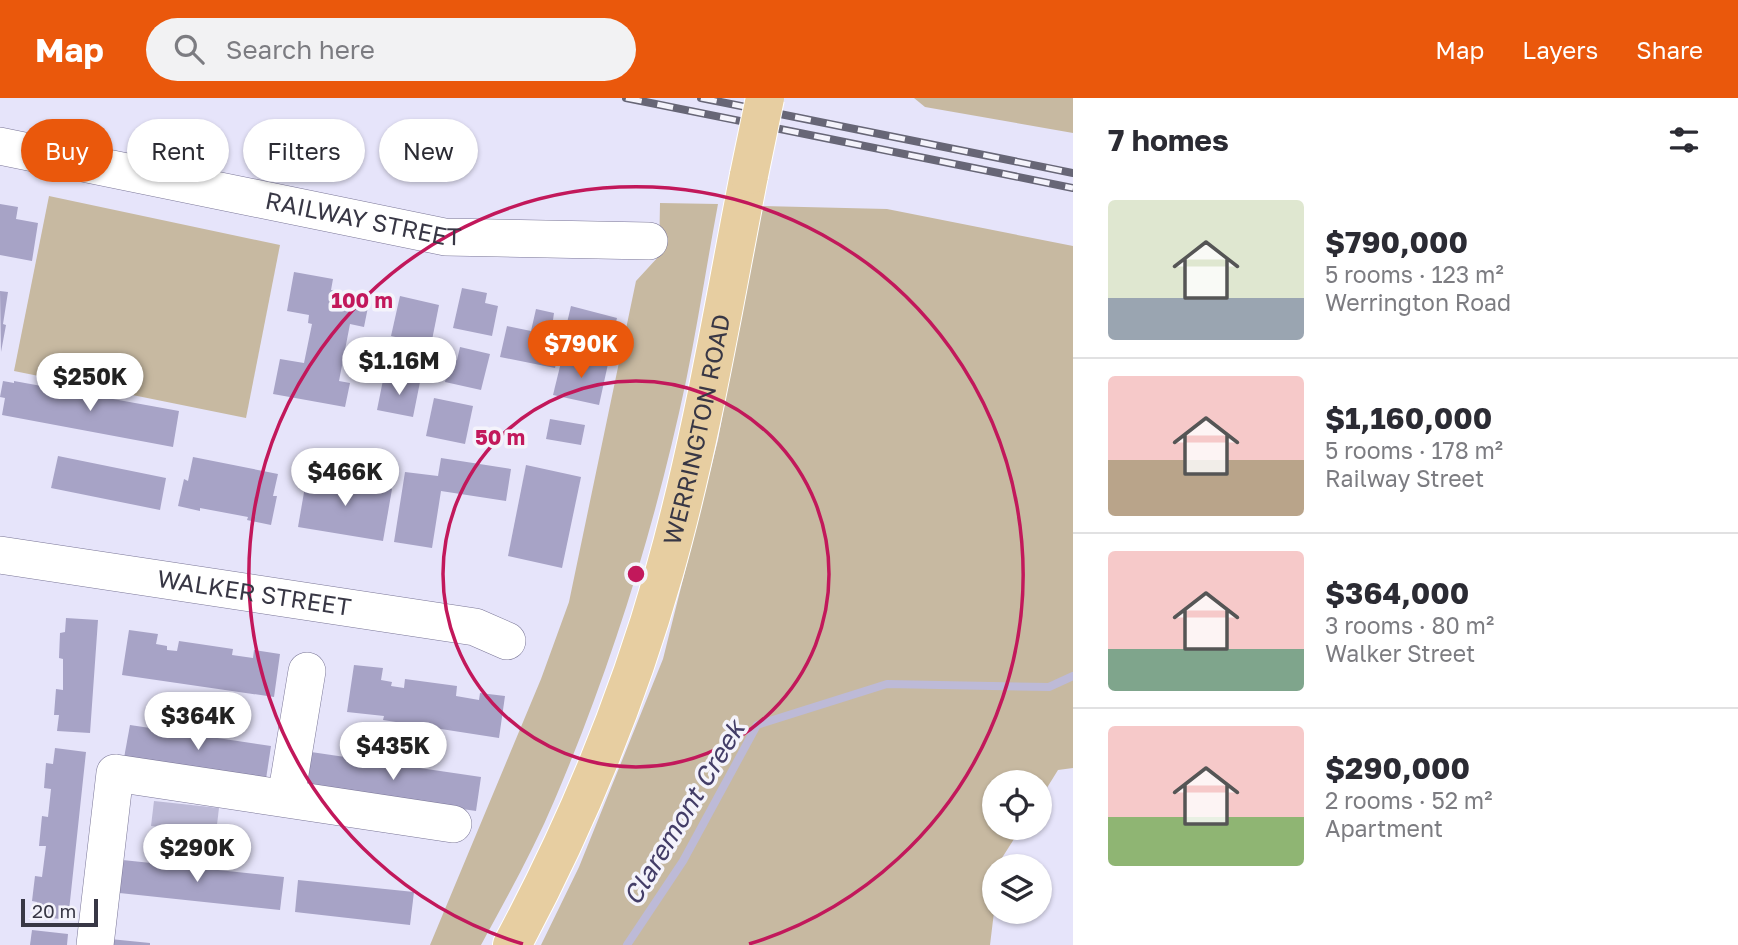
<!DOCTYPE html>
<meta charset="utf-8">
<style>
:root{--surface:#fff;--page:#f2f2f3;--text:#2b2b33;--muted:#7c7c81;--line:#e1e1e2;--accent:#ea580c}
body{margin:0;font-family:"Golos Text",sans-serif;background:var(--page);color:var(--text);height:100vh;display:flex;flex-direction:column;font-size:26px;white-space:nowrap}
*{box-sizing:border-box;margin:0}
p{font-size:23px;color:var(--muted)}
.icon{flex:none;width:38px;height:38px;fill:none;stroke:currentColor;stroke-width:2;stroke-linecap:round;stroke-linejoin:round}
.map{position:relative;flex:1;overflow:hidden}
.sheet{display:flex;flex-direction:column;background:var(--surface);width:665px}
.sheet>*{flex:none}
.top-card{position:absolute;left:21px;top:21px;width:665px;height:63px;display:flex;gap:14px}
.controls{position:absolute;left:982px;top:672px;display:grid;gap:14px}
.controls a{display:grid;place-items:center;width:70px;height:70px;border-radius:50%;background:var(--surface);box-shadow:0 2px 5px #0004;font-size:35px}
.scale{position:absolute;left:21px;bottom:18px;width:77px;box-sizing:border-box;padding-left:7px;border:4px solid #383745;border-top:0;font-size:19px;line-height:24px;white-space:nowrap;color:#383745;-webkit-text-stroke:5px #f4f3fb;paint-order:stroke}
.price{position:absolute;translate:-50% -60px;padding:0 16px;border-radius:24px;background:#fff;color:#222;font-size:23px;line-height:46px;filter:drop-shadow(0 2px 4px #0008)}
.price::after{content:'';position:absolute;left:50%;top:42px;width:21px;height:16px;margin-left:-10px;background:inherit;clip-path:polygon(0 0,100% 0,50% 100%)}
.price.active{background:var(--accent);color:#fff}
ul{padding:0;list-style:none}
li{display:flex;align-items:center;gap:21px;height:175px;padding:0 35px}
li+li{border-top:2px solid var(--line)}
li span{display:grid;place-items:center;flex:none;width:196px;height:140px;border-radius:7px;color:#555}
li>.icon{margin-inline-start:auto}
span .icon{width:84px;height:84px;fill:#fffc;stroke-width:1}
li b{font-size:30px}
h2{display:flex;justify-content:space-between;align-items:center;height:84px;padding:0 35px;font-size:30px}
.tag{padding:0 24px;border-radius:32px;background:var(--surface);box-shadow:0 2px 5px #0004;font-size:24px;line-height:63px}
.tag.active{background:var(--accent);color:#fff}
header{display:flex;align-items:center;gap:42px;box-sizing:border-box;height:98px;padding:0 35px;background:var(--accent);color:#fff}
header strong{font-size:33px}
nav{display:flex;gap:38px;margin-inline-start:auto;font-size:24px}
.search{width:490px;height:63px;background:var(--page);display:flex;align-items:center;gap:18px;box-sizing:border-box;padding:0 24px;border-radius:38px;color:var(--muted);font-size:26px}
main{display:flex;flex:1;min-height:0}
.map>svg:first-child{display:block}
.green{fill:#c7b9a1}
.water{fill:#bdbad7}
.lines{fill:none;stroke-linecap:round;stroke-linejoin:round}
.stream{stroke:#bdbad7;stroke-width:8}
.building{fill:#a7a3c6}
.minor-casing{stroke:#7a7697;stroke-width:38}
.major-casing{stroke:#fff;stroke-width:40}
.minor{stroke:#fff;stroke-width:37}
.major{stroke:#e7cea1;stroke-width:38}
.rail-casing{stroke:#676676;stroke-width:8}
.rail{stroke:#f4f3fb;stroke-width:5;stroke-dasharray:16;stroke-linecap:butt}
.major-bridge-casing{stroke:#fff;stroke-width:40;stroke-linecap:butt}
.major-bridge{stroke:#e7cea1;stroke-width:38}
.ring{fill:none;stroke:#c2185b;stroke-width:3.5}
.labels{text-anchor:middle;stroke-width:7;stroke-linejoin:round;paint-order:stroke}
.street-label{font-size:24px;fill:#383745;stroke:#f4f3fb}
.water-label{font-size:26px;font-style:italic;fill:#433d67;stroke:#f4f3fb}
.centre{fill:#c2185b;stroke:#f4f3fb;stroke-width:3.5}
.ring-label{font-size:21px;text-anchor:middle;font-weight:bold;fill:#c2185b;stroke:#f4f3fb;stroke-width:7;stroke-linejoin:round;paint-order:stroke}
</style>
<header>
<strong>Map</strong>
<div class="search"><svg class="icon" aria-label="search" viewBox="0 0 24 24"><circle cx="10" cy="10" r="6"/><path d="M15 15l6 6"/></svg>Search here</div>
<nav><a>Map</a><a>Layers</a><a>Share</a></nav>
</header>
<main>
<div class="map">
<svg width="1073" height="847" viewBox="0 0 1073 847">
<rect width="100%" height="100%" fill="#e6e4fa"/>
<g class="green">
<path d="M 914,0 L 1073,0 L 1073,35 L 925,9 Z"/>
<path d="M 49,98 L 280,147 L 246,320 L 14,273 Z"/>
<path d="M 660,105 L 718,106 C 707,165 698,224 686,283 C 656,425 612,567 555,701 C 534,751 507,799 481,847 L 430,847 L 541,581 L 569,504 L 636,183 L 659,158 Z"/>
<path d="M 760,108 L 887,111 L 1073,148 L 1073,670 L 1058,672 L 1040,701 L 1040,684 L 994,684 L 994,730 L 1021,730 L 1000,763 L 1000,768 L 994,768 L 994,814 L 990,847 L 541,847 L 579,769 L 663,561 L 718,342 Z"/>
</g>
<path class="water" d="M 154,703 L 219,710 L 216,735 L 151,728 Z"/>
<g class="lines">
<path class="stream" d="M 627,847 L 683,763 L 757,627 L 887,586 L 1049,589 L 1073,578"/>
</g>
<g class="building">
<path d="M 0,106 L 18,109 L 16,121 L 38,125 L 32,163 L 0,157 Z"/>
<path d="M 294,174 L 333,181 L 331,192 L 370,199 L 364,229 L 350,226 L 339,283 L 350,285 L 345,309 L 273,296 L 280,261 L 304,265 L 312,226 L 308,225 L 309,217 L 287,213 Z"/>
<path d="M 462,190 L 487,195 L 485,205 L 498,208 L 492,238 L 453,230 Z"/>
<path d="M 0,193 L 8,194 L 3,226 L 6,227 L 1,254 Z"/>
<path d="M 400,198 L 439,207 L 431,247 L 391,238 Z"/>
<path d="M 571,208 L 617,220 L 612,240 L 566,229 Z"/>
<path d="M 536,211 L 554,215 L 553,222 L 565,224 L 555,270 L 500,259 L 507,228 L 531,233 Z"/>
<path d="M 460,249 L 490,256 L 481,292 L 445,284 L 450,261 L 457,262 Z"/>
<path d="M 563,256 L 608,266 L 599,307 L 553,297 Z"/>
<path d="M 399,280 L 420,284 L 413,319 L 377,312 L 383,282 L 398,285 Z"/>
<path d="M 3,283 L 14,285 L 14,283 L 179,313 L 173,349 L 2,317 L 5,300 L 0,299 Z"/>
<path d="M 434,300 L 473,308 L 465,346 L 426,338 Z"/>
<path d="M 550,321 L 585,327 L 581,347 L 546,341 Z"/>
<path d="M 58,358 L 166,380 L 160,412 L 51,390 Z"/>
<path d="M 193,359 L 278,376 L 273,398 L 277,398 L 271,427 L 247,422 L 248,419 L 200,410 L 200,413 L 178,408 L 184,381 L 188,383 Z"/>
<path d="M 441,360 L 511,371 L 506,403 L 441,393 L 432,450 L 394,444 L 405,374 L 438,378 Z"/>
<path d="M 526,367 L 581,379 L 562,470 L 508,458 Z"/>
<path d="M 307,377 L 392,391 L 383,443 L 298,429 Z"/>
<path d="M 66,520 L 98,522 L 90,635 L 57,633 L 59,617 L 54,617 L 56,591 L 63,592 L 63,561 L 59,560 L 60,535 L 65,534 Z"/>
<path d="M 129,532 L 158,536 L 156,546 L 167,548 L 167,552 L 177,553 L 179,543 L 233,551 L 232,557 L 253,560 L 254,552 L 280,556 L 274,599 L 122,577 Z"/>
<path d="M 354,567 L 383,570 L 381,582 L 392,584 L 391,588 L 404,590 L 405,581 L 457,588 L 456,598 L 479,602 L 480,595 L 505,598 L 499,640 L 383,622 L 384,618 L 347,614 Z"/>
<path d="M 130,627 L 271,648 L 266,681 L 124,660 Z"/>
<path d="M 55,650 L 86,654 L 68,822 L 36,818 L 37,804 L 32,803 L 35,778 L 42,779 L 46,748 L 39,748 L 42,718 L 48,719 L 51,691 L 44,690 L 46,665 L 53,666 Z"/>
<path d="M 311,654 L 481,679 L 476,713 L 306,688 Z"/>
<path d="M 113,761 L 284,779 L 280,812 L 110,794 Z"/>
<path d="M 298,782 L 414,794 L 410,827 L 295,814 Z"/>
<path d="M 32,832 L 68,836 L 67,847 L 30,847 Z"/>
<path d="M 110,841 L 150,845 L 150,847 L 110,847 Z"/>
</g>
<g class="lines">
<g class="minor-casing">
<g id="minor">
<path id="s1" d="M 0,48 L 445,139 L 649,143"/>
<path id="s2" d="M 0,457 L 475,529 L 507,543"/>
<path d="M 286,700 L 307,573"/>
<path d="M 95,847 L 115,675 L 453,726"/>
</g>
</g>
<g class="major-casing">
<g id="major">
<path id="s3" d="M 512,847 C 576,728 627,605 664,475 C 701,345 723,210 749,77"/>
</g>
</g>
<use href="#minor" class="minor"/>
<use href="#major" class="major"/>
<g class="rail-casing">
<g id="rail">
<path d="M 626,0 L 1073,90"/>
<path d="M 701,0 L 1073,75"/>
</g>
</g>
<use href="#rail" class="rail"/>
<g class="major-bridge-casing">
<path id="major-bridge" d="M 749,77 L 765,0"/>
</g>
<use href="#major-bridge" class="major-bridge"/>
</g>
<g class="ring">
<circle cx="636" cy="476" r="193"/>
<path d="M523 846A387 387 0 1 1 749 846"/>
</g>
<g class="labels">
<g class="street-label">
<text dy="8" stroke="none"><textPath href="#s1" startOffset="371">RAILWAY STREET</textPath></text>
<text dy="8" stroke="none"><textPath href="#s3" startOffset="550">WERRINGTON ROAD</textPath></text>
<text dy="8" stroke="none"><textPath href="#s2" startOffset="257">WALKER STREET</textPath></text>
</g>
<g class="water-label">
<text transform="translate(684 715) rotate(-59)" y="9">Claremont Creek</text>
</g>
</g>
<circle cx="636" cy="476" r="10" class="centre"/>
<g class="ring-label">
<text x="362" y="210">100 m</text>
<text x="500" y="347">50 m</text>
</g>
</svg>
<div class="controls">
<a><svg class="icon" aria-label="locate" viewBox="0 0 24 24"><circle cx="12" cy="12" r="6"/><path d="M12 2v4M12 18v4M2 12h4M18 12h4"/></svg></a>
<a><svg class="icon" aria-label="layers" viewBox="0 0 24 24"><path d="M12 4l9 5-9 5-9-5zM3 14l9 5 9-5"/></svg></a>
</div>
<div class="scale">20 m</div>
<b class="price active" style="left:581px;top:282px">$790K</b>
<b class="price" style="left:399px;top:299px">$1.16M</b>
<b class="price" style="left:90px;top:315px">$250K</b>
<b class="price" style="left:345px;top:410px">$466K</b>
<b class="price" style="left:198px;top:654px">$364K</b>
<b class="price" style="left:393px;top:684px">$435K</b>
<b class="price" style="left:197px;top:786px">$290K</b>
<div class="top-card">
<a class="tag active">Buy</a>
<a class="tag">Rent</a>
<a class="tag">Filters</a>
<a class="tag">New</a>
</div>
</div>
<section class="sheet">
<h2>7 homes<svg class="icon" aria-label="filters" viewBox="0 0 24 24"><path d="M4 7h16M4 17h16"/><circle cx="9" cy="7" r="2"/><circle cx="15" cy="17" r="2"/></svg></h2>
<ul>
<li><span style="background:linear-gradient(#dfe7d0 70%,#9aa5b1 0)"><svg class="icon" aria-label="home" viewBox="0 0 24 24"><path d="M3 11l9-7 9 7M6 9v11h12V9"/></svg></span><div><b>$790,000</b><p>5 rooms · 123 m²</p><p>Werrington Road</p></div></li>
<li><span style="background:linear-gradient(#f6c9c9 60%,#b9a48a 0)"><svg class="icon" aria-label="home" viewBox="0 0 24 24"><path d="M3 11l9-7 9 7M6 9v11h12V9"/></svg></span><div><b>$1,160,000</b><p>5 rooms · 178 m²</p><p>Railway Street</p></div></li>
<li><span style="background:linear-gradient(#f6c9c9 70%,#7fa58c 0)"><svg class="icon" aria-label="home" viewBox="0 0 24 24"><path d="M3 11l9-7 9 7M6 9v11h12V9"/></svg></span><div><b>$364,000</b><p>3 rooms · 80 m²</p><p>Walker Street</p></div></li>
<li><span style="background:linear-gradient(#f6c9c9 65%,#8fb573 0)"><svg class="icon" aria-label="home" viewBox="0 0 24 24"><path d="M3 11l9-7 9 7M6 9v11h12V9"/></svg></span><div><b>$290,000</b><p>2 rooms · 52 m²</p><p>Apartment</p></div></li>
</ul>
</section>
</main>
